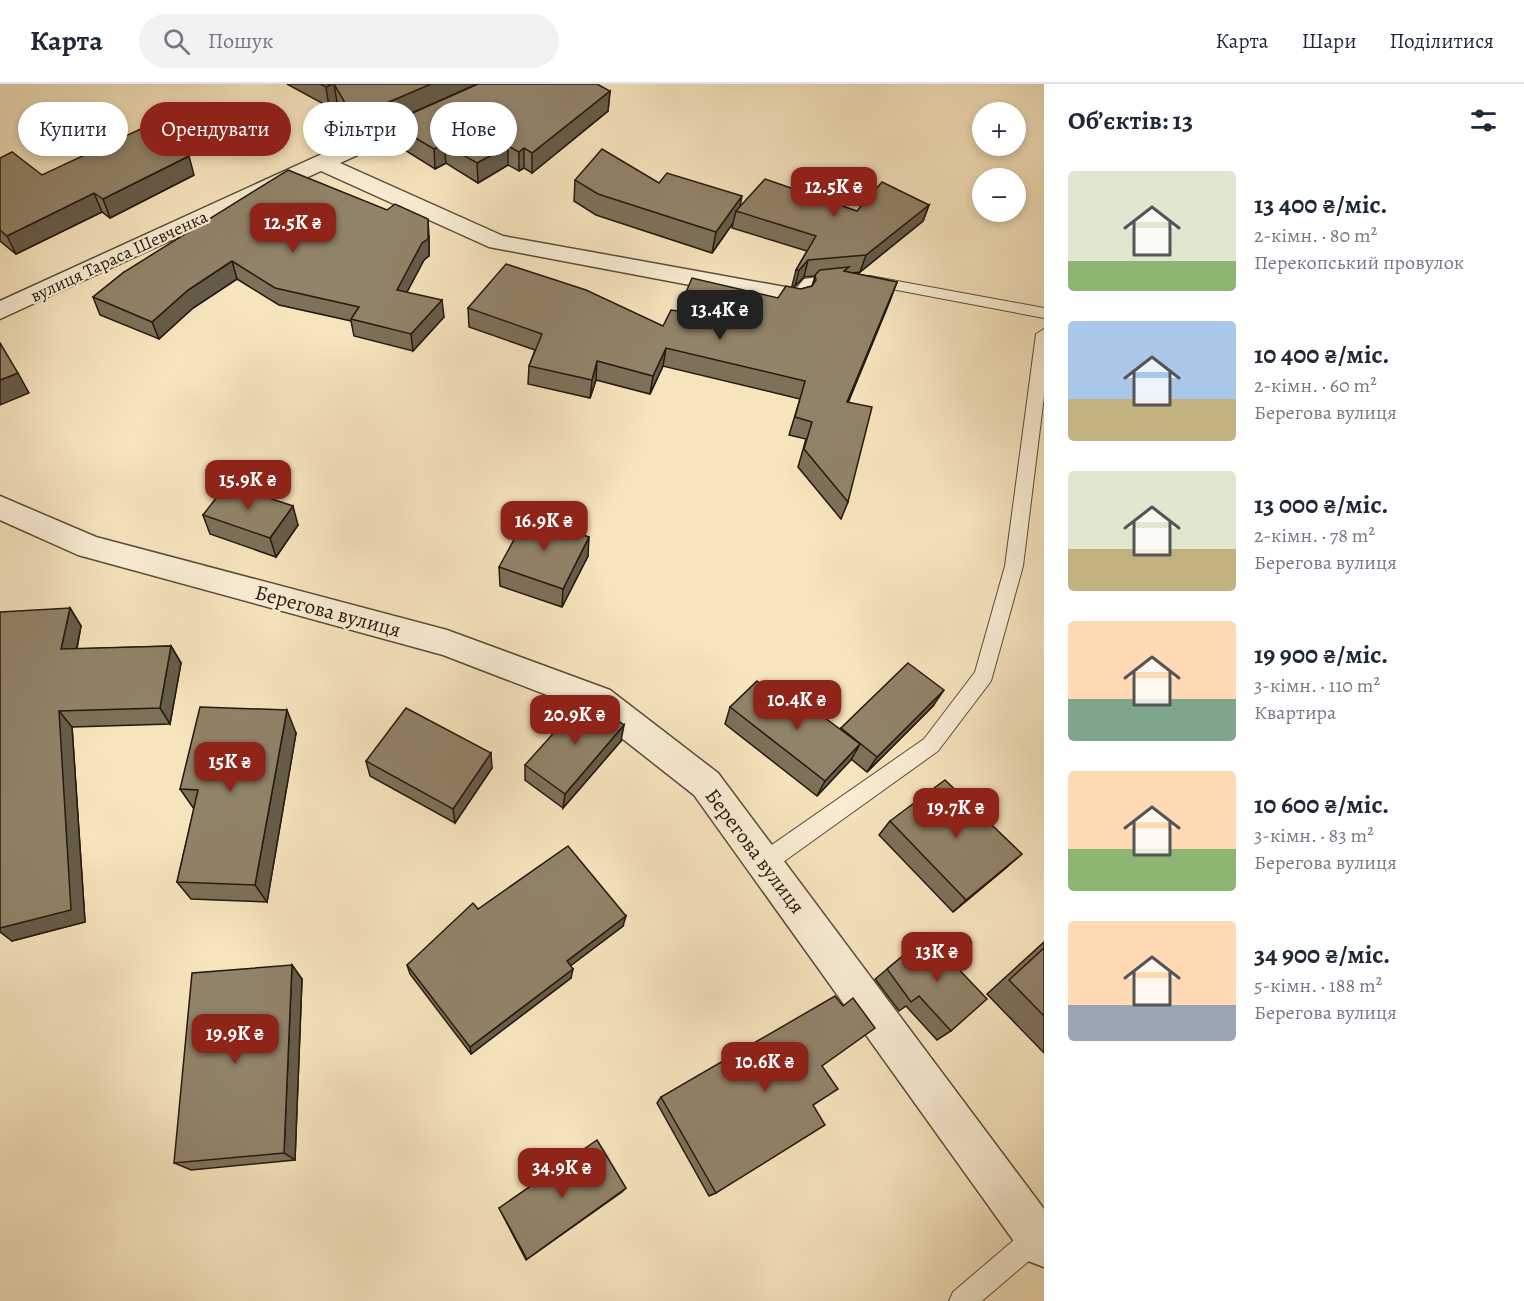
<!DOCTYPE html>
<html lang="uk">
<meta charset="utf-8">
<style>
:root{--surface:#fff;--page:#f2f2f3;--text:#1f2937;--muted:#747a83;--line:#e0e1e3;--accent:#8f2418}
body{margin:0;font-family:Alegreya,serif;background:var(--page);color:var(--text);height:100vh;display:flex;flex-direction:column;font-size:22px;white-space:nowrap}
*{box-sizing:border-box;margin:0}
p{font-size:20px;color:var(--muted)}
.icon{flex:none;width:33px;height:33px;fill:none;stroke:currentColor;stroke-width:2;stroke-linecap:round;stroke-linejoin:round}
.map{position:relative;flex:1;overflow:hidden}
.details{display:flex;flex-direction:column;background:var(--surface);width:480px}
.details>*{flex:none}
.guide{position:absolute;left:18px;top:18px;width:570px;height:54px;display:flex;gap:12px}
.tools{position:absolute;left:972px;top:18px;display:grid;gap:12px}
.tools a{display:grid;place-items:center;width:54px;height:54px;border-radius:50%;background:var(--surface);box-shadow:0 3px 9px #0003;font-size:30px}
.price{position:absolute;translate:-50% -51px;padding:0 14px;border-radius:12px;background:var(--accent);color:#fff;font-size:20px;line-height:39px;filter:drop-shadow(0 2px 3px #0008)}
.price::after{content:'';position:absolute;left:50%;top:36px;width:18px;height:14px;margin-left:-9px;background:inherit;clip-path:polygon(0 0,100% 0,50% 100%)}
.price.current{background:#222;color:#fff}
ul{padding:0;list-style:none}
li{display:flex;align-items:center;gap:18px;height:150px;padding:0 24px}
li span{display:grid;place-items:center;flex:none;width:168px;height:120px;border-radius:6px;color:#555}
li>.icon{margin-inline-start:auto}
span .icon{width:72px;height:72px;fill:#fffc;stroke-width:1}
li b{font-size:26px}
h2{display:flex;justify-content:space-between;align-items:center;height:72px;padding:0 24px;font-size:26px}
.chip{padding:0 21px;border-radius:27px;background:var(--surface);box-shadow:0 3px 9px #0003;font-size:21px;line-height:54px}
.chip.current{background:var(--accent);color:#fff}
header{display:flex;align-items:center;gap:36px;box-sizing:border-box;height:84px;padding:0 30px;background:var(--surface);border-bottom:2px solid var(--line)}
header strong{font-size:28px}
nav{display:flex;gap:33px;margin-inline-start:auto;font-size:21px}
.search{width:420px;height:54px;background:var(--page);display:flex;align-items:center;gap:15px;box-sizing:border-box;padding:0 21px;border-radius:33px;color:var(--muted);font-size:22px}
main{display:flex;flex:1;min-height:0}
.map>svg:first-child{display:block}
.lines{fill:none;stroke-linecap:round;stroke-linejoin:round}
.lane-casing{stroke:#584c3a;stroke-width:2}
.street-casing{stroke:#584c3a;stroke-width:3}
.lane{fill:#f9edd4;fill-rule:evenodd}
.street{fill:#f9edd4;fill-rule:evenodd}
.wall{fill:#7d715a;stroke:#24190f;stroke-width:1.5}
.shaded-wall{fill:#665c4a;stroke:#24190f;stroke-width:1.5}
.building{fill:#918369;stroke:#24190f;stroke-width:1.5}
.labels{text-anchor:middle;stroke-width:4.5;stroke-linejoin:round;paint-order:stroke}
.far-street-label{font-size:18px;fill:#24190f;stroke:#f9edd4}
.street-label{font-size:21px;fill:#24190f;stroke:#f9edd4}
</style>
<header>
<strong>Карта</strong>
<div class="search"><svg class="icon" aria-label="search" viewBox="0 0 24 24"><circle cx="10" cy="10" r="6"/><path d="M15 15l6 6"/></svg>Пошук</div>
<nav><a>Карта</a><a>Шари</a><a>Поділитися</a></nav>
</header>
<main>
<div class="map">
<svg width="1044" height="1217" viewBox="0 0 1044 1217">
<rect width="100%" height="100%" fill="#f6e4bd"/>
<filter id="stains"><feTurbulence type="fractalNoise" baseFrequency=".00333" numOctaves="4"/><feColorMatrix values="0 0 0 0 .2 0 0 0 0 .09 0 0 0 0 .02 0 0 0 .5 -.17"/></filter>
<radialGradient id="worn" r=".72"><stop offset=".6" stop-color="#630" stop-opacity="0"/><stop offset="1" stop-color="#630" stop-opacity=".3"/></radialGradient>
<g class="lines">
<g class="lane-casing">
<g id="lane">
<path d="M 838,190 L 845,195 L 843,198 L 813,202 L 801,216 L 796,218 L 789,213 L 804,195 Z"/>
<path d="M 870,192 L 1044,224 L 1044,234 L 865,200 L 863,197 L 865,194 Z"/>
<path d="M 1044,245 L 1044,312 L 1023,482 L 991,597 L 938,667 L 772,786 L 764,789 L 756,786 L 753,779 L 756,772 L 924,655 L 975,588 L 1005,482 L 1036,250 Z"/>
<path d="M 1037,1140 L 1044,1143 L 1044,1164 L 982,1217 L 949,1217 L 953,1208 L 1028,1144 Z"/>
</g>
</g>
<g class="street-casing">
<g id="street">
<path d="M 483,0 L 511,0 L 508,4 L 340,79 L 503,152 L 796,205 L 805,207 L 809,213 L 805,219 L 796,221 L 489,163 L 321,87 L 0,235 L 0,217 L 313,74 Z"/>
<path d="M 0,412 L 96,453 L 447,546 L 610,606 L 718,689 L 1044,1125 L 1044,1183 L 1028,1177 L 694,711 L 586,626 L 443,571 L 78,471 L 0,436 Z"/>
</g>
</g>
<use href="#lane" class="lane"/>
<use href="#street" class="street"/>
</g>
<g class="wall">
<path d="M 287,0 L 477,0 L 373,46 L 361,38 L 351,43 L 337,18 L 329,23 Z"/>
<path d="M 610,7 L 608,27 L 532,89 L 524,84 L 519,87 L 508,81 L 478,99 L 446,79 L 435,85 L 392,58 L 390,39 Z"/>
<path d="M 0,74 L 42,91 L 194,91 L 110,134 L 102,128 L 16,170 L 0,157 Z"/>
<path d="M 575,96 L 659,99 L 740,122 L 857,127 L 929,121 L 923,137 L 860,188 L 852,189 L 897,198 L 848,318 L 848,418 L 841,435 L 798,383 L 806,355 L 789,351 L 800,315 L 663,282 L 650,310 L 596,296 L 590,314 L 528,300 L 529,282 L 535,266 L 469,243 L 468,224 L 663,242 L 678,227 L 778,214 L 801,205 L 812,202 L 815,192 L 804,193 L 795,202 L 792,202 L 796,186 L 807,167 L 732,144 L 733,139 L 712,169 L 596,131 L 574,117 Z"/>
<path d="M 429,152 L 429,172 L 424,176 L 407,208 L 444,233 L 413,267 L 354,252 L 351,237 L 279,221 L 237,195 L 193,224 L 159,255 L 100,231 L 93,213 L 124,188 Z"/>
<path d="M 203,431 L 298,441 L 276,473 L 210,450 Z"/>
<path d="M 588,472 L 562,523 L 500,502 L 499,483 Z"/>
<path d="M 70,524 L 81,542 L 77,565 L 171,562 L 181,579 L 170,640 L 72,643 L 85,838 L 12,857 Z"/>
<path d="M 933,622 L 867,688 L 851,675 L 817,712 L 725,640 L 730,623 L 805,633 L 840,645 L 841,644 Z"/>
<path d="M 296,649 L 267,818 L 191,815 L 177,798 L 194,725 L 180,705 Z"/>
<path d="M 621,657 L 563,724 L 525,696 L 525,681 Z"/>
<path d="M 366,677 L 492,684 L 455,739 L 370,692 Z"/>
<path d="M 890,737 L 1007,783 L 953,828 L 879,751 Z"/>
<path d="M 478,825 L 623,842 L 570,882 L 571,894 L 471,970 L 410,890 L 407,881 Z"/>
<path d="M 927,852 L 951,947 L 937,956 L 906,922 L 899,927 L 875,895 Z"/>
<path d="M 1044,858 L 1044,969 L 987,910 Z"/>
<path d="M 292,881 L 302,895 L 295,1076 L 191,1086 L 174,1079 Z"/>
<path d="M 661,1013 L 813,1021 L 716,1109 L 709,1112 L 657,1019 Z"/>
<path d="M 626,1104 L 526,1176 L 499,1124 Z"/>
</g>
<g class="shaded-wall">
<path d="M 332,0 L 334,0 L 337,18 L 329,23 L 326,3 Z"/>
<path d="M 431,0 L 477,0 L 373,46 L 370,26 Z"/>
<path d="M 610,7 L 608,27 L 532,89 L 532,69 Z"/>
<path d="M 358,19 L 361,38 L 351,43 L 348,24 Z"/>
<path d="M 444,60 L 446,79 L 435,85 L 434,65 Z"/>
<path d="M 508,62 L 508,81 L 478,99 L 477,79 Z"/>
<path d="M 524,64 L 524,84 L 519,87 L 519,68 Z"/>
<path d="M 189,72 L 194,91 L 110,134 L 103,115 Z"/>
<path d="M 94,109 L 102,128 L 16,170 L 7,152 Z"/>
<path d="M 742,112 L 739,128 L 736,127 L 733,139 L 712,169 L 716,148 Z"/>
<path d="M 929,121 L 923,137 L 860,188 L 866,171 Z"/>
<path d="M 428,135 L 429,152 L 429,172 L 424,176 L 399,223 L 397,206 Z"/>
<path d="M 808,176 L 804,193 L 795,202 L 799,186 Z"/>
<path d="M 232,177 L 237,195 L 193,224 L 159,255 L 152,238 L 188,206 Z"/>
<path d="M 897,198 L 890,217 L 841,336 L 847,318 Z"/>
<path d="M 442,216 L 444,233 L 413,267 L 411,250 Z"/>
<path d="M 666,264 L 663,282 L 650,310 L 653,292 Z"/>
<path d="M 597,277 L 596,296 L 590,314 L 592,296 Z"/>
<path d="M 18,289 L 29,309 L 0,321 L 0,296 Z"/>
<path d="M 293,422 L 298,441 L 276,473 L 270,454 Z"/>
<path d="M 589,453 L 588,472 L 562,523 L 563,505 Z"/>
<path d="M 70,524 L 81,542 L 73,582 L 61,565 Z"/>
<path d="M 171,562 L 181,579 L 170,640 L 160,624 Z"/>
<path d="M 944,606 L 933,622 L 867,688 L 877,673 Z"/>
<path d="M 287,626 L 296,649 L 267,818 L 255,801 Z"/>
<path d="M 59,627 L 72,643 L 85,838 L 12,857 L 0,848 L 0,844 Z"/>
<path d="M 624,641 L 621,657 L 563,724 L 565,710 Z"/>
<path d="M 860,660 L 851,676 L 817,712 L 825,697 Z"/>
<path d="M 491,669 L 492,684 L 455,739 L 453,725 Z"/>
<path d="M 1022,770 L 1007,783 L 953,828 L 966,816 Z"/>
<path d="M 626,832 L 623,842 L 565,886 L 567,877 Z"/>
<path d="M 292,881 L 302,895 L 295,1076 L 284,1069 Z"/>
<path d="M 573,885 L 571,894 L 471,970 L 470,963 Z"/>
<path d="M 626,1104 L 622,1108 L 526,1176 L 527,1175 Z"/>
</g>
<g class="building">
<path d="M 320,0 L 332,0 L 326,3 Z"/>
<path d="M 334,0 L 431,0 L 370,26 L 358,19 L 348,24 Z"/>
<path d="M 478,0 L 597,0 L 610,7 L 532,69 L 524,64 L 519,68 L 508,62 L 477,79 L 444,60 L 434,65 L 390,39 Z"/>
<path d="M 149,41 L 189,72 L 103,115 L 94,109 L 7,152 L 0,146 L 0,74 L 12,68 L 42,91 Z"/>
<path d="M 602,65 L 659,99 L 667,89 L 742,112 L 716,148 L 598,110 L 575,96 Z"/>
<path d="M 288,86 L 387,126 L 395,120 L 428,135 L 428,155 L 422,159 L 397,206 L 442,216 L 411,250 L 351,235 L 359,223 L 275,204 L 232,177 L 188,206 L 152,238 L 93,213 L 124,188 Z"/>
<path d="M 765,95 L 857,127 L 882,98 L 929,121 L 866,171 L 808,176 L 799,186 L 796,186 L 816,152 L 736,127 Z"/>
<path d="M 506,180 L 586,206 L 663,242 L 671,226 L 678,227 L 692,194 L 778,214 L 786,202 L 801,205 L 812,202 L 816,196 L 815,191 L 820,186 L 849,183 L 844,187 L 897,198 L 847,318 L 872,323 L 848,418 L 804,365 L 812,338 L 795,333 L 805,297 L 666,264 L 653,292 L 597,277 L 592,296 L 529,282 L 542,250 L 468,224 Z"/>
<path d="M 0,259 L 18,289 L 0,296 Z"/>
<path d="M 227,400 L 293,422 L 270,454 L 203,431 Z"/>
<path d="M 527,432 L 589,453 L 563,505 L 499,483 Z"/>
<path d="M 70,524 L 61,565 L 171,562 L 160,624 L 59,627 L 71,826 L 0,844 L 0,528 Z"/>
<path d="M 908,579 L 944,606 L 877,673 L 841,644 Z"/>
<path d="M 757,597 L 805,633 L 813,625 L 860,660 L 825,697 L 730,623 Z"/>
<path d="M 585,614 L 624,641 L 565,710 L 525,681 Z"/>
<path d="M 200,623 L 287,626 L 255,801 L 177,798 L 198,706 L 180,705 Z"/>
<path d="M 406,624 L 491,669 L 453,725 L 366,677 Z"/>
<path d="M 945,696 L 1022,770 L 966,816 L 890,737 Z"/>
<path d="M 568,762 L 626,832 L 567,877 L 573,885 L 470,963 L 407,881 L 473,819 L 478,825 Z"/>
<path d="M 927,852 L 987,915 L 951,947 L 919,912 L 911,918 L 887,885 Z"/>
<path d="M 1044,864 L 1044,932 L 1009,896 Z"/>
<path d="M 292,881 L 284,1069 L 174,1079 L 192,889 Z"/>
<path d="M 835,912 L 843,922 L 853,914 L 875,944 L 822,982 L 838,1005 L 813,1021 L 825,1041 L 716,1109 L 661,1013 Z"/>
<path d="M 597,1056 L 626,1104 L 527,1175 L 499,1124 Z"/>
</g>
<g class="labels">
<g class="far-street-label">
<text transform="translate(119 172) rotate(-25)" y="6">вулиця Тараса Шевченка</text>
</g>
<g class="street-label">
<text transform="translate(328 527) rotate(15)" y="7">Берегова вулиця</text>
<text transform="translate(755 767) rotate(53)" y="7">Берегова вулиця</text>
</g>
</g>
<rect width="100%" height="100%" filter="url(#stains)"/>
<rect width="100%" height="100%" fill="url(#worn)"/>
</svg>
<div class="tools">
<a>+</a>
<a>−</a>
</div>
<b class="price" style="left:834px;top:134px">12.5K ₴</b>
<b class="price" style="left:293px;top:170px">12.5K ₴</b>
<b class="price current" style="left:720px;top:257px">13.4K ₴</b>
<b class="price" style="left:248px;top:427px">15.9K ₴</b>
<b class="price" style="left:544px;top:468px">16.9K ₴</b>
<b class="price" style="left:797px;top:647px">10.4K ₴</b>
<b class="price" style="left:575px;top:662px">20.9K ₴</b>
<b class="price" style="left:230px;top:709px">15K ₴</b>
<b class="price" style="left:956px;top:755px">19.7K ₴</b>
<b class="price" style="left:937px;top:899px">13K ₴</b>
<b class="price" style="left:235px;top:981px">19.9K ₴</b>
<b class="price" style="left:765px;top:1009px">10.6K ₴</b>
<b class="price" style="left:562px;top:1115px">34.9K ₴</b>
<div class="guide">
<a class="chip">Купити</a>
<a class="chip current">Орендувати</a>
<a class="chip">Фільтри</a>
<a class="chip">Нове</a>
</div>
</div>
<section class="details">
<h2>Об’єктів: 13<svg class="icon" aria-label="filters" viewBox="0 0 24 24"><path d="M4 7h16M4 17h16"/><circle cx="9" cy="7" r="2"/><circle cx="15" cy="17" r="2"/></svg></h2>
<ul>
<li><span style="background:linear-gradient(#dfe7d0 75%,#8fb573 0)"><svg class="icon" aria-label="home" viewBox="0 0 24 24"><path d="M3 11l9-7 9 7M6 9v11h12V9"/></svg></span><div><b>13 400 ₴/міс.</b><p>2-кімн. · 80 m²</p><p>Перекопський провулок</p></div></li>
<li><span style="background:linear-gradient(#a9c7e8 65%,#c2b280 0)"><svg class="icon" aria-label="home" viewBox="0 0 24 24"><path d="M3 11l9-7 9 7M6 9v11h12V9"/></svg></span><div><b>10 400 ₴/міс.</b><p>2-кімн. · 60 m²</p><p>Берегова вулиця</p></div></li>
<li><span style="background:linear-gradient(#dfe7d0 65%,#c2b280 0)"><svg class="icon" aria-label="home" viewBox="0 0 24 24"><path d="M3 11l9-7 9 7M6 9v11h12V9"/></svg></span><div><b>13 000 ₴/міс.</b><p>2-кімн. · 78 m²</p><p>Берегова вулиця</p></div></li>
<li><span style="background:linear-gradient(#ffd9b3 65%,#7fa58c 0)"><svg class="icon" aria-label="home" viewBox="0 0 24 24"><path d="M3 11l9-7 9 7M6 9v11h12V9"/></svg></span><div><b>19 900 ₴/міс.</b><p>3-кімн. · 110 m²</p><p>Квартира</p></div></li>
<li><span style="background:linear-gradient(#ffd9b3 65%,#8fb573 0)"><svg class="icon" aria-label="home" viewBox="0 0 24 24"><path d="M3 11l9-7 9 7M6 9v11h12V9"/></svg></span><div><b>10 600 ₴/міс.</b><p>3-кімн. · 83 m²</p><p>Берегова вулиця</p></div></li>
<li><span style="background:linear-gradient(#ffd9b3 70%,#9aa5b1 0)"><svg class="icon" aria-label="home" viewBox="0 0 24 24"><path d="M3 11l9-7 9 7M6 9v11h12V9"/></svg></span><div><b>34 900 ₴/міс.</b><p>5-кімн. · 188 m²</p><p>Берегова вулиця</p></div></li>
</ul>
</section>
</main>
